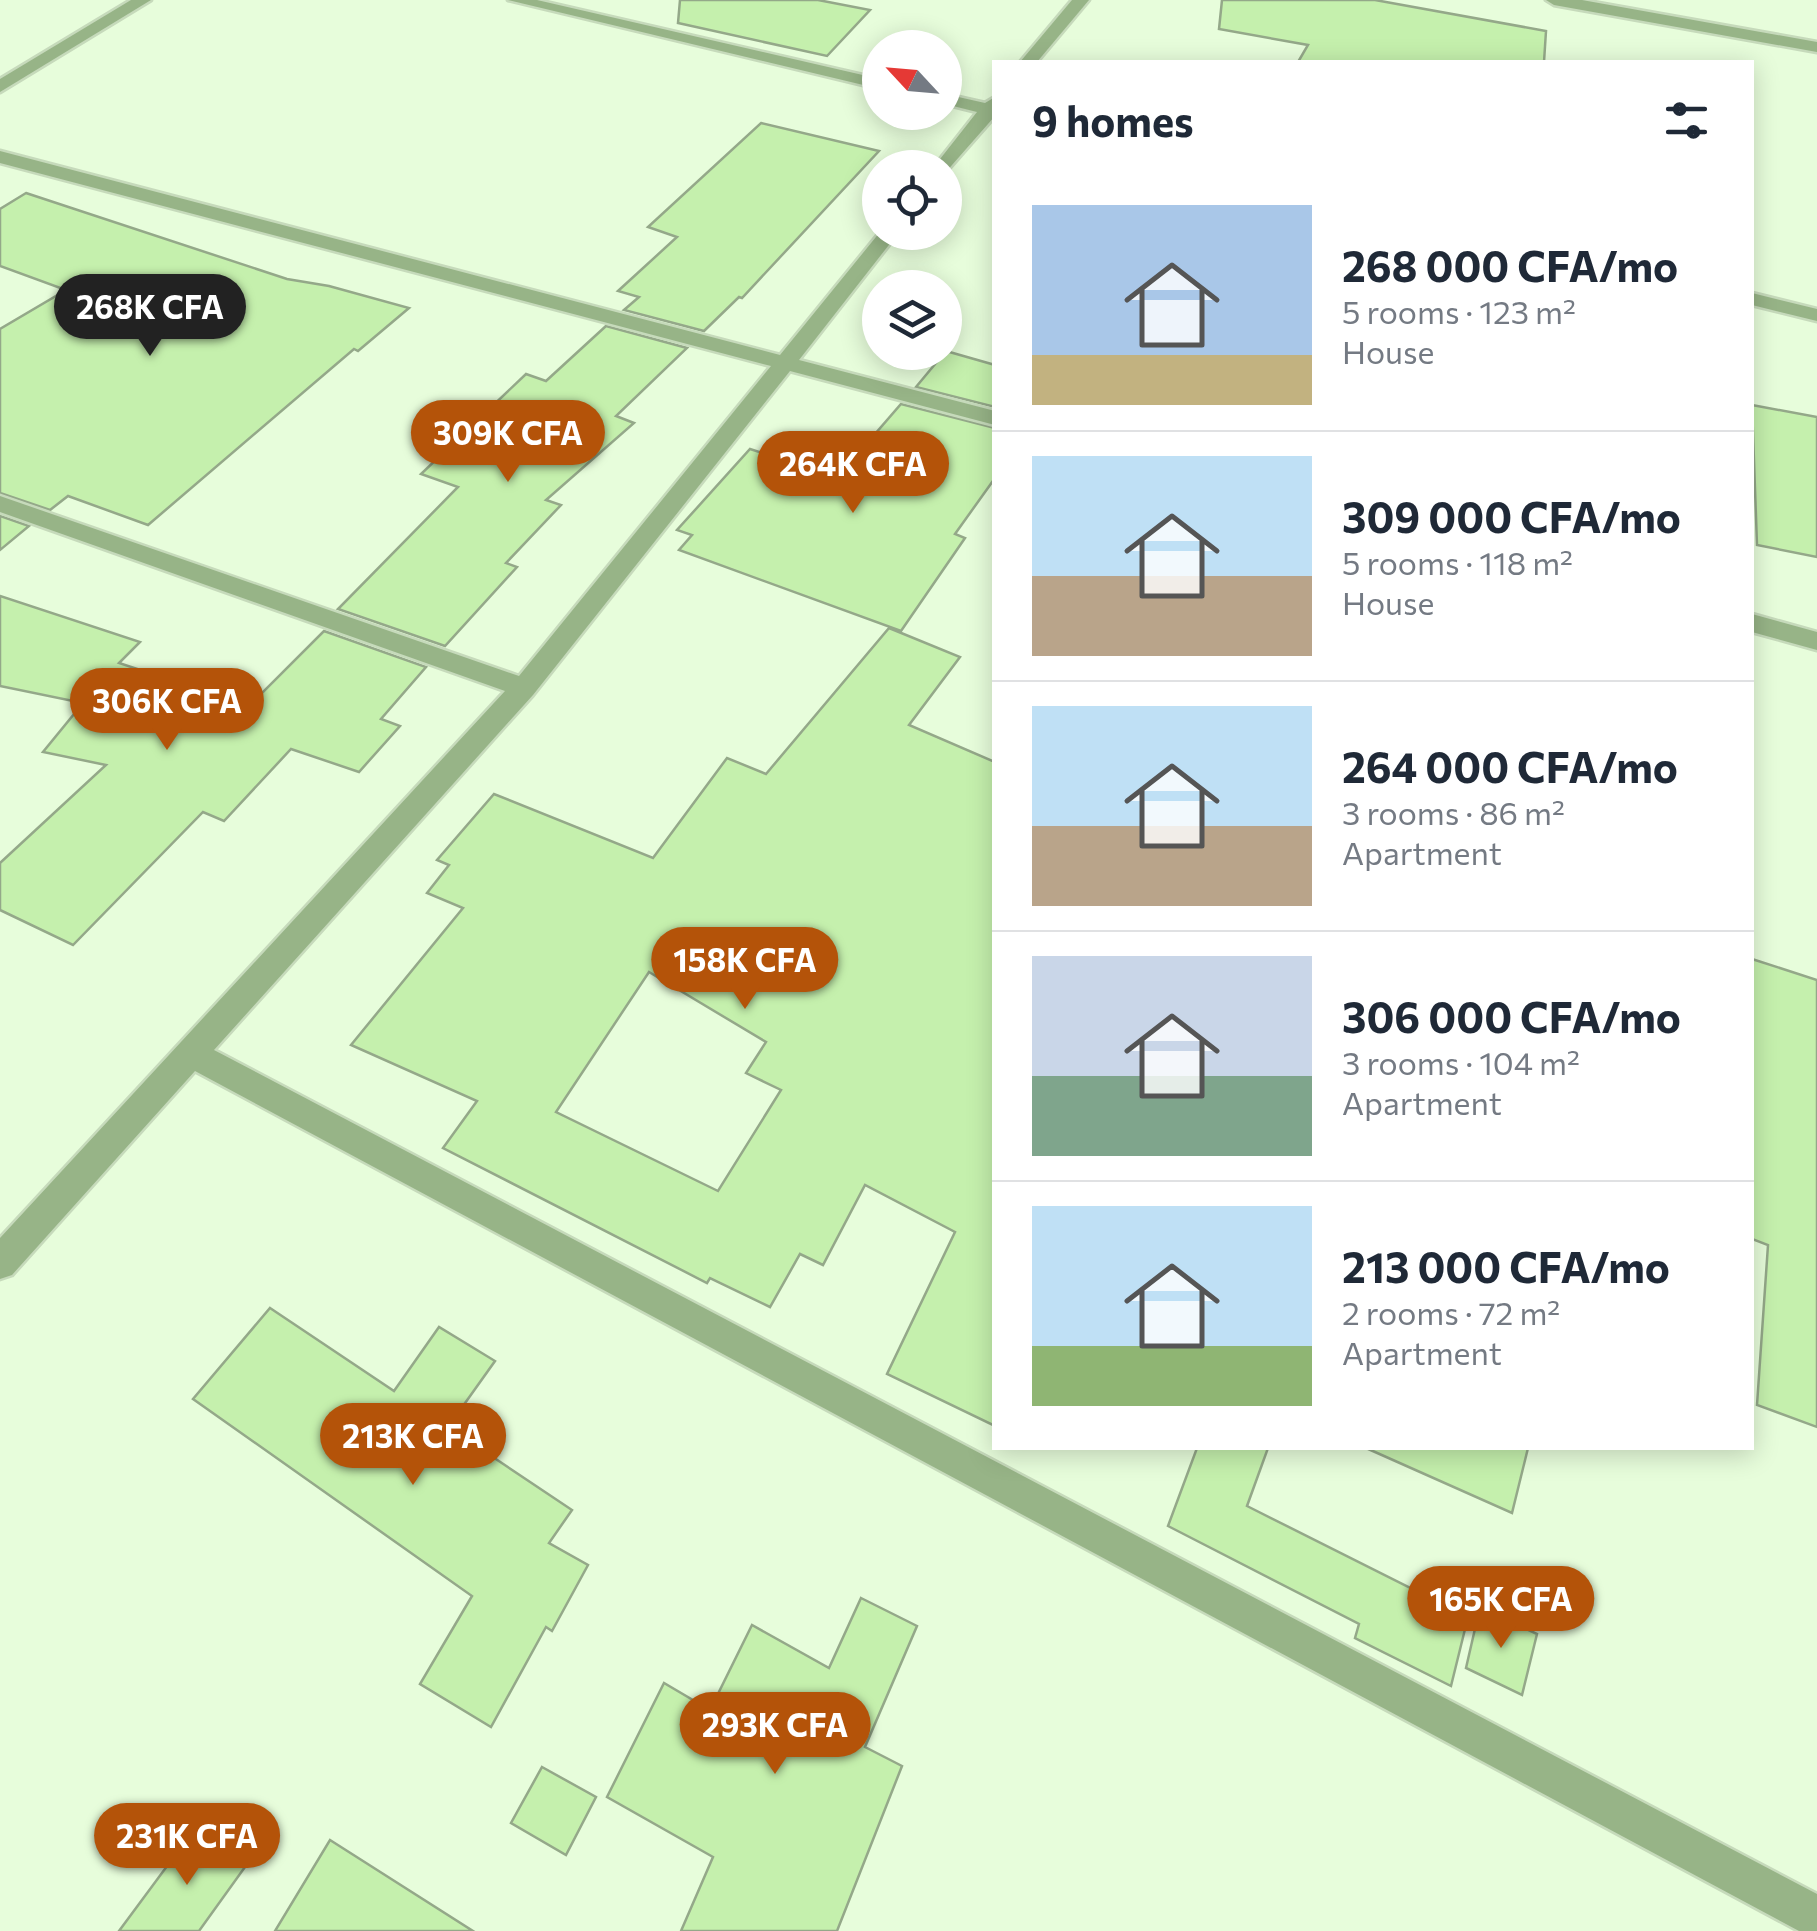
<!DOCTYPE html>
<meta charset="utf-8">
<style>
:root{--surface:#fff;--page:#f6f6f7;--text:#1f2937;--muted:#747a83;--line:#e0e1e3;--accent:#b45309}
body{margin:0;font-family:Commissioner,sans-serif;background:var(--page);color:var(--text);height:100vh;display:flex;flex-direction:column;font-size:38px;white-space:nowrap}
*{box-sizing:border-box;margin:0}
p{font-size:32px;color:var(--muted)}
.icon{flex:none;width:55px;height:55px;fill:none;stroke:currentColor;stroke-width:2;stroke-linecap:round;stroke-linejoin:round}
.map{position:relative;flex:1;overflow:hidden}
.side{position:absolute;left:992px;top:60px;width:762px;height:1390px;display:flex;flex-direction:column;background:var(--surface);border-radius:0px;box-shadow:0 5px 25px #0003}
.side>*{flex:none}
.needle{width:65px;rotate:296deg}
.buttons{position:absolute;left:862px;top:30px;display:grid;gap:20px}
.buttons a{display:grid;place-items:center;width:100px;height:100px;border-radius:50%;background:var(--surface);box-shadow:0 5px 25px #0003;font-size:50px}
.price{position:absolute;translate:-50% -85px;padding:0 22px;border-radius:35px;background:var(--accent);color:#fff;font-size:32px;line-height:65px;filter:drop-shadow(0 2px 5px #0008)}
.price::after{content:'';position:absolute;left:50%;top:60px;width:30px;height:22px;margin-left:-15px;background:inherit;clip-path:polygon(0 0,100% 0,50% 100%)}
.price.on{background:#222;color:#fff}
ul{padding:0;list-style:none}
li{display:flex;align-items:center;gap:30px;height:250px;padding:0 40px}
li+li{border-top:2px solid var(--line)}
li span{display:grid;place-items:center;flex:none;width:280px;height:200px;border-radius:0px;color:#555}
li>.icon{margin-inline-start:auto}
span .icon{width:120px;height:120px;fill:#fffc;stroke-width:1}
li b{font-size:42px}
h2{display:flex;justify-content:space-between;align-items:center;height:120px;padding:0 40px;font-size:42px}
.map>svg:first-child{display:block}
.building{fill:#c5f0ad;stroke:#94a889;stroke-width:2.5;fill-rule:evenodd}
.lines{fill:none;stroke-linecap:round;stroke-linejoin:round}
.minor-casing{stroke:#c6dabb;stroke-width:5}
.minor{fill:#97b487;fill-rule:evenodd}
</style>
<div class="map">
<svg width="1817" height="1931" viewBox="0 0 1817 1931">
<rect width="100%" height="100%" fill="#e7fddb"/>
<g class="building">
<path d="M 680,0 L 818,0 L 870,10 L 827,56 L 678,23 Z"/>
<path d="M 1222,0 L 1375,0 L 1546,31 L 1544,62 L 1298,62 L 1308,45 L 1219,29 Z"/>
<path d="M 761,123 L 879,151 L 742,298 L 739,297 L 704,331 L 624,310 L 639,297 L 618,291 L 677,237 L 648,227 Z"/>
<path d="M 26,193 L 287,279 L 329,286 L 409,308 L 358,351 L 354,349 L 148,525 L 68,496 L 50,510 L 0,493 L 0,329 L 66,290 L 0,266 L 0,209 Z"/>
<path d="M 606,326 L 687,348 L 616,416 L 634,423 L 546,500 L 561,505 L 506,563 L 517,567 L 445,646 L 338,609 L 458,487 L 421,474 L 526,374 L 546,381 Z"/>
<path d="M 946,351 L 995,365 L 995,407 L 916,387 Z"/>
<path d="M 901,404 L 995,428 L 995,478 L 955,534 L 965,538 L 901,631 L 679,550 L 692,535 L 677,530 L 750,449 L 831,475 L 842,462 L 849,464 Z"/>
<path d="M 1752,405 L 1817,417 L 1817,557 L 1757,545 Z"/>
<path d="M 0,516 L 29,526 L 0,550 Z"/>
<path d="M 0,596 L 140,642 L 119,663 L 249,706 L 324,631 L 426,667 L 381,719 L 400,726 L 359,772 L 291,749 L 224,821 L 203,812 L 73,945 L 0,910 L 0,863 L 106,765 L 43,752 L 83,703 L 0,686 Z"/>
<path d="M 889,628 L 960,657 L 909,725 L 995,762 L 995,1426 L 887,1374 L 955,1232 L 865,1185 L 823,1265 L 800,1254 L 770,1307 L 710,1278 L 707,1283 L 443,1148 L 477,1101 L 351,1045 L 463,908 L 427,893 L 449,865 L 437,860 L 494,794 L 653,858 L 727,758 L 766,774 ZM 649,972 L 766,1042 L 746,1073 L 781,1090 L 718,1191 L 556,1112 Z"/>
<path d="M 1752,959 L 1817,980 L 1817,1427 L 1757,1405 L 1768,1245 L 1752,1239 Z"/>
<path d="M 270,1308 L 394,1391 L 439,1327 L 495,1361 L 448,1427 L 572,1510 L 549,1543 L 588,1565 L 552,1631 L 546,1627 L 491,1727 L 420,1684 L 472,1596 L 193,1399 Z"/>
<path d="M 1197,1448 L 1268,1448 L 1247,1506 L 1468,1617 L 1451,1686 L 1355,1638 L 1359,1624 L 1168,1526 Z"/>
<path d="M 1366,1448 L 1528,1448 L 1512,1513 Z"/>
<path d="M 861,1598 L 917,1626 L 865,1747 L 902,1766 L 837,1931 L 681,1931 L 713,1857 L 607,1797 L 664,1683 L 710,1710 L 752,1625 L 829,1668 Z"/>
<path d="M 1480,1607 L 1537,1634 L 1522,1695 L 1466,1668 Z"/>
<path d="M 542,1767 L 596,1797 L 566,1855 L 511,1823 Z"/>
<path d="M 196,1827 L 245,1867 L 199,1931 L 119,1931 Z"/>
<path d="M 330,1840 L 473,1931 L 275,1931 Z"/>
</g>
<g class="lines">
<g class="minor-casing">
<g id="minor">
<path d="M 131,0 L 151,0 L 0,92 L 0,79 Z"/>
<path d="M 508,0 L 537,0 L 880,79 L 880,89 Z"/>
<path d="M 1072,0 L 1089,0 L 1037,62 L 1020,62 Z"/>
<path d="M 1546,0 L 1582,0 L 1817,42 L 1817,52 L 1554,5 Z"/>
<path d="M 945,94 L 985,103 L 995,97 L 995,116 L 945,173 L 945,168 L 933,168 L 977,112 L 945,104 Z"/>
<path d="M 0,151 L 780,355 L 880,232 L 899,232 L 799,360 L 995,411 L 995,425 L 790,371 L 533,695 L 214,1050 L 1817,1894 L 1817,1931 L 1799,1931 L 195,1071 L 12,1275 L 0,1279 L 0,1238 L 505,691 L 0,512 L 0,496 L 519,676 L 771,366 L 0,163 Z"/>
<path d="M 1752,293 L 1817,309 L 1817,321 L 1752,305 Z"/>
<path d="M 1752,614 L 1817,632 L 1817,650 L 1752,632 Z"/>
</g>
</g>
<use href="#minor" class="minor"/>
</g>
</svg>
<div class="buttons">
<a><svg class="needle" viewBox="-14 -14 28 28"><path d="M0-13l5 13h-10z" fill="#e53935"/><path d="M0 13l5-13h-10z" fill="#747a83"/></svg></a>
<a><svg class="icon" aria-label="locate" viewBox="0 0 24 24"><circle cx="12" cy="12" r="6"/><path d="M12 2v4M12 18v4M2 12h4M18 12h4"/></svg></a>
<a><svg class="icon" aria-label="layers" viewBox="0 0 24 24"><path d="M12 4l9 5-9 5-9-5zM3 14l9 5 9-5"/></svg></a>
</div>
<b class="price on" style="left:150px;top:359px">268K CFA</b>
<b class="price" style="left:508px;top:485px">309K CFA</b>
<b class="price" style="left:853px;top:516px">264K CFA</b>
<b class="price" style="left:167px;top:753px">306K CFA</b>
<b class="price" style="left:745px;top:1012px">158K CFA</b>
<b class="price" style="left:413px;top:1488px">213K CFA</b>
<b class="price" style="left:1501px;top:1651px">165K CFA</b>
<b class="price" style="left:775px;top:1777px">293K CFA</b>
<b class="price" style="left:187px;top:1888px">231K CFA</b>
<section class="side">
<h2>9 homes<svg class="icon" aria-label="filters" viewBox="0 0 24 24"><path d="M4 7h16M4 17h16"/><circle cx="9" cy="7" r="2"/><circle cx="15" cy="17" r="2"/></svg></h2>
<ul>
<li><span style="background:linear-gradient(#a9c7e8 75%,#c2b280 0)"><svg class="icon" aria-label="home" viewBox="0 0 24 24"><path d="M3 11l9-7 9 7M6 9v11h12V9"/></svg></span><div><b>268 000 CFA/mo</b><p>5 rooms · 123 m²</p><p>House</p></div></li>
<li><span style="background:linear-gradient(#bfe0f5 60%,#b9a48a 0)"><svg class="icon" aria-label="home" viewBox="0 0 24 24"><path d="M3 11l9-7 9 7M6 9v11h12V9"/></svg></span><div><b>309 000 CFA/mo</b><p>5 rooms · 118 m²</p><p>House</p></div></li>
<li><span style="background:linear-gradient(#bfe0f5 60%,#b9a48a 0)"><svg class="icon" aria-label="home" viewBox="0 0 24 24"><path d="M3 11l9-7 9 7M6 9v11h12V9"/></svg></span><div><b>264 000 CFA/mo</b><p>3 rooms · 86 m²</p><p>Apartment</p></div></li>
<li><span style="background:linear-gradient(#c9d6e8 60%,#7fa58c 0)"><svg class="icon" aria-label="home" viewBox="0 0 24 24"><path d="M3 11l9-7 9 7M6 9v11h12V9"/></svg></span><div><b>306 000 CFA/mo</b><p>3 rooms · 104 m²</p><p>Apartment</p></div></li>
<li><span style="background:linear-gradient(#bfe0f5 70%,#8fb573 0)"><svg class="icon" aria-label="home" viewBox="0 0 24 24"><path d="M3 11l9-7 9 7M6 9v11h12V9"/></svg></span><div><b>213 000 CFA/mo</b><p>2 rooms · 72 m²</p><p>Apartment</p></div></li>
</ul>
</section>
</div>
